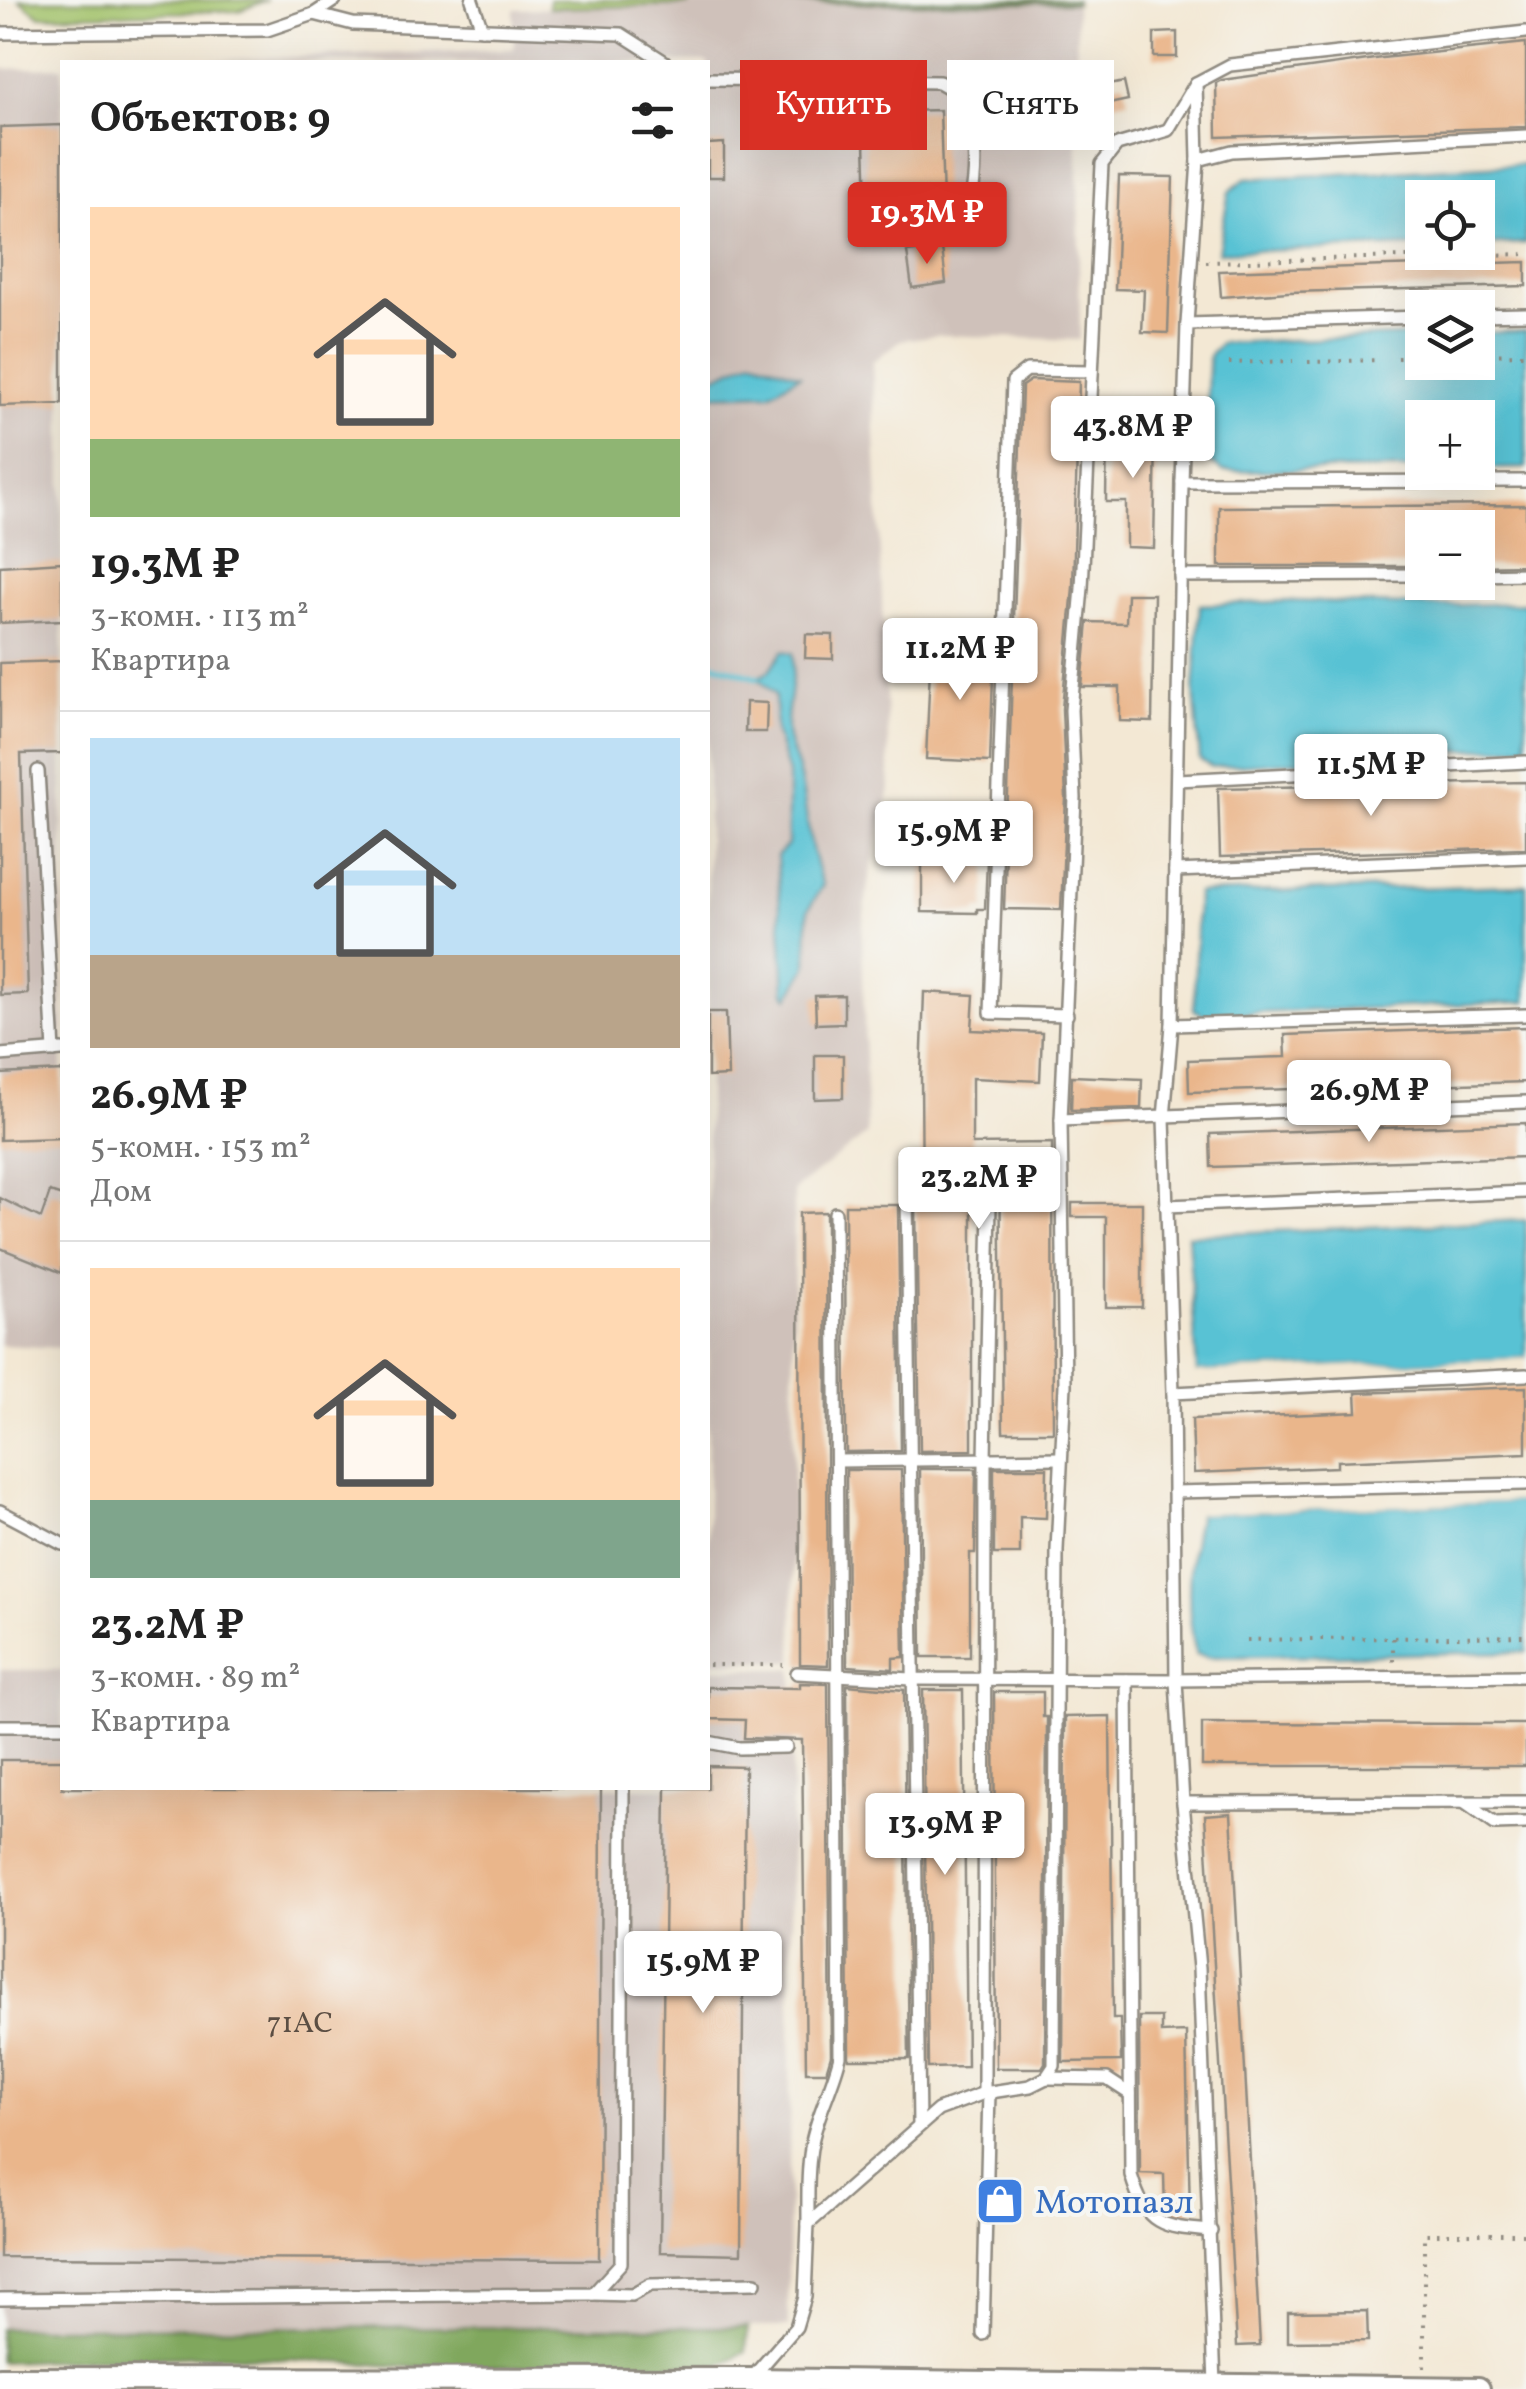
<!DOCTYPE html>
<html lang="ru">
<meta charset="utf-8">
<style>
:root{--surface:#fff;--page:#f6f6f6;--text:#222;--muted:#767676;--line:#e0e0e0;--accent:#d93025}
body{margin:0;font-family:Vollkorn,serif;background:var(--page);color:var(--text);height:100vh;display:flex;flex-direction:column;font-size:38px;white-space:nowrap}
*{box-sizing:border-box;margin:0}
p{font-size:32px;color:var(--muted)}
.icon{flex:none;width:55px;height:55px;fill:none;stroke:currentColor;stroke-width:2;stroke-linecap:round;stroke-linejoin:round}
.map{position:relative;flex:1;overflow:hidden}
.side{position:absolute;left:60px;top:60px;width:650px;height:1730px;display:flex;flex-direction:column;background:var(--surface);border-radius:0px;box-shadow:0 10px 40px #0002}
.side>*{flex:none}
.top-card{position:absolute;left:740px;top:60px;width:635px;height:90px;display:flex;gap:20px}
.controls{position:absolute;left:1405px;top:180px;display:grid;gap:20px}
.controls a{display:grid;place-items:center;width:90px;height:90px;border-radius:0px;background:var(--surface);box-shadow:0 10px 40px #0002;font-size:50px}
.price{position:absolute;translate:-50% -85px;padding:0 22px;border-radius:10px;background:#fff;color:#222;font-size:32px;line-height:65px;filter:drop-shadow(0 2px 5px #0008)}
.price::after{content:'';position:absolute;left:50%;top:60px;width:30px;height:22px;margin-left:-15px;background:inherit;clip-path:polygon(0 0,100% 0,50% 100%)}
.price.current{background:var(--accent);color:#fff}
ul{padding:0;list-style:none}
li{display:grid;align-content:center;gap:20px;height:530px;padding:0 30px}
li+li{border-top:2px solid var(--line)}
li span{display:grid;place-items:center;height:310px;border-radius:0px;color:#555}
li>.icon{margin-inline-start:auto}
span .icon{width:180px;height:180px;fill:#fffc;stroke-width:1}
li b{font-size:42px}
h2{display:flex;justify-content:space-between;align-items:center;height:120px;padding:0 30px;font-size:42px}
.chip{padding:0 35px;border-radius:0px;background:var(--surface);box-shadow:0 10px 40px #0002;font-size:35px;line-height:90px}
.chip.current{background:var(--accent);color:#fff}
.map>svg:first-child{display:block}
.industrial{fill:#cfc1ba}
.green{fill:#a1c169;stroke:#66764a;stroke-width:2.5}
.forest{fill:#80a75d;stroke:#566944;stroke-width:2.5}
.water{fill:#58c2d4;stroke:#427680;stroke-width:2.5}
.pier{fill:#f3e8d4}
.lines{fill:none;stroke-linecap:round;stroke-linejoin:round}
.stream{stroke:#58c2d4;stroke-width:6}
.building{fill:#eab68b}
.service-casing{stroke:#8f8a80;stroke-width:16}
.minor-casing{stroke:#8f8a80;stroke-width:28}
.path{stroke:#8f8a80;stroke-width:4;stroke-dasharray:2.5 8;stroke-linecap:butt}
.service{stroke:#fff;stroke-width:11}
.minor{stroke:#fff;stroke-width:22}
.labels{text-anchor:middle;stroke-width:8;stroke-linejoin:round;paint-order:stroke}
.number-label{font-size:30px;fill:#5b4e43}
.shop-label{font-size:35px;fill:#366cbe;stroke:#f6f6f2;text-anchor:start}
</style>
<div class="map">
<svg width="1526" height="2389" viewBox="0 0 1526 2389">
<rect width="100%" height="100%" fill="#f6f6f2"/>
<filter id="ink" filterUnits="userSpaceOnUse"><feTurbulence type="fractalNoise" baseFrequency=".01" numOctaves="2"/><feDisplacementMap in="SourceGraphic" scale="20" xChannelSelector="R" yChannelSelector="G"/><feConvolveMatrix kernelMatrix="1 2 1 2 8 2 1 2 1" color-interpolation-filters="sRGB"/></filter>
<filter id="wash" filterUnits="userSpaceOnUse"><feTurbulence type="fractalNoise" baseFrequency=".0048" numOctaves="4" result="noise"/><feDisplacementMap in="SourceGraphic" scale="40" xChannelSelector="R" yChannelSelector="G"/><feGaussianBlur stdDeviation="2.25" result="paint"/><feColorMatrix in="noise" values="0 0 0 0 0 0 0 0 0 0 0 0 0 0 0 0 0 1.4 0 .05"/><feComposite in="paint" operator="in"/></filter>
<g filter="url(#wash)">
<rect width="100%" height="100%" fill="#f3e8d4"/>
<g class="industrial">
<path d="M 762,3 L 1076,3 L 1080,340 L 939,335 L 901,340 L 872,362 L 890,789 L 868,883 L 862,932 L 867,1134 L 794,1190 L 793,1662 L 708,1661 L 708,62 L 166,62 L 514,49 L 514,9 Z"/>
<path d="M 62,67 L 62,1348 L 0,1345 L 0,69 Z"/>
<path d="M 708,1669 L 793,1669 L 788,2327 L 0,2327 L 0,1670 L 62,1670 L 62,1788 L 708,1788 Z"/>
</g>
<g class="green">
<path d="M 19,0 L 267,0 L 239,11 L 40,16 Z"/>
<path d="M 549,0 L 692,0 L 689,5 L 549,8 Z"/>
</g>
<g class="forest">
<rect x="762" y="0" width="314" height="3"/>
<path d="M 748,2327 L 746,2351 L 719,2366 L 409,2367 L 217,2355 L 0,2362 L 0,2328 Z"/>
</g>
<g class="water">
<path d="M 1526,164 L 1526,243 L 1478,245 L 1478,198 L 1422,198 L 1422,246 L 1218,252 L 1229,192 L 1245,179 Z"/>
<path d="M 1526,331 L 1526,468 L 1478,469 L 1478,418 L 1422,418 L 1422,469 L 1223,471 L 1204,458 L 1209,356 L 1221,343 L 1422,335 L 1422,362 L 1478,362 L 1478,333 Z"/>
<path d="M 753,359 L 800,375 L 770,393 L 708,395 L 708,380 Z"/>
<path d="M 1294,601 L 1429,606 L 1526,603 L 1526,746 L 1212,767 L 1200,760 L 1194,690 L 1200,605 Z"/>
<path d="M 783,651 L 793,653 C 795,681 786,704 787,731 C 788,747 797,762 800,777 C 808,816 808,846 823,885 L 808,910 L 807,967 L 789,997 L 785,993 L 777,856 L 788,845 L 788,774 L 776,733 L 775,695 L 758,678 L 769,671 Z"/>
<path d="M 1526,885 L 1526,1002 L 1205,1015 L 1194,1010 L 1197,893 Z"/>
<path d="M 1526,1220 L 1526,1358 L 1197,1372 L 1188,1235 Z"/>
<path d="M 1526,1501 L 1526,1652 L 1209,1657 L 1196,1654 C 1185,1607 1188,1560 1199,1514 Z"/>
</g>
<g class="pier">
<path d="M 1526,1358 L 1526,1363 L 1197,1377 L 1197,1372 Z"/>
<path d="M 1526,1496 L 1526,1501 L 1199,1514 L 1199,1509 Z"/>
</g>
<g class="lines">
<path class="stream" d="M 708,662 L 758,678"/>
</g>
<g id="blocks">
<g class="building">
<path d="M 1177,32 L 1177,57 L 1154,57 L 1154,33 Z"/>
<path d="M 1526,43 L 1526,127 L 1217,137 L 1216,83 L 1222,80 L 1382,58 Z"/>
<path d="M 1124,82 L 1128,100 L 1109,104 L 1105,86 Z"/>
<path d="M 940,110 L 943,201 L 867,203 L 864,112 Z"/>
<path d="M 62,125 L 62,404 L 0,406 L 0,127 Z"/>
<path d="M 724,143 L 724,177 L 708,177 L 708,144 Z"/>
<path d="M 1119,176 L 1173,177 L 1168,333 L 1142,332 L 1144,290 L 1115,289 Z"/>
<path d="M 942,247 L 946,283 L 912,288 L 907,252 Z"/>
<path d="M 1526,262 L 1526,286 L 1288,292 L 1221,297 L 1219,271 Z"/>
<path d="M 1031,380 L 1079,382 L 1073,587 L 1062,709 L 1066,798 L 1061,910 L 1004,909 L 1022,386 Z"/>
<path d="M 1107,423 L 1135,423 L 1134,435 L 1156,435 L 1154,548 L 1126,547 L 1126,502 L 1106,502 Z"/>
<path d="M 1526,505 L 1526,565 L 1478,566 L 1478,528 L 1422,528 L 1422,566 L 1219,566 L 1219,507 Z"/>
<path d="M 62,562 L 62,620 L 0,623 L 0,566 Z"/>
<path d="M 1127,594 L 1154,594 L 1152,722 L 1120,721 L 1120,687 L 1082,687 L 1088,622 L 1126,623 Z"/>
<path d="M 806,634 L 833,635 L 833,659 L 805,658 Z"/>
<path d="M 931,644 L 994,646 L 990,762 L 926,759 Z"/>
<path d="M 62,661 L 62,753 L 21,754 L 28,994 L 0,995 L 0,663 Z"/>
<path d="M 746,702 L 767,703 L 766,732 L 745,732 Z"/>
<path d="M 1526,782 L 1526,848 L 1220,857 L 1218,788 Z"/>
<path d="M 922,859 L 987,860 L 985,909 L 977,909 L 977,913 L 922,912 Z"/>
<path d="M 924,992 L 974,995 L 972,1030 L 1042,1033 L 1040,1081 L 972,1078 L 972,1144 L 1052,1143 L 1053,1432 L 1003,1432 L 1000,1163 L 972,1163 L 972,1450 L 920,1451 L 916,1205 L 922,1205 L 921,1076 Z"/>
<path d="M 844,995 L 844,1023 L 816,1024 L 815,996 Z"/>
<path d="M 708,1012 L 726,1012 L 728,1076 L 708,1077 Z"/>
<path d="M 1526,1027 L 1526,1082 L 1189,1092 L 1188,1060 L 1286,1057 L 1285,1035 Z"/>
<path d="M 815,1055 L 843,1055 L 843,1098 L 815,1099 Z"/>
<path d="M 62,1071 L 62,1138 L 0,1140 L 0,1074 Z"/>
<path d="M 1072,1076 L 1142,1079 L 1141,1108 L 1071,1110 Z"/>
<path d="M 1526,1123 L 1526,1157 L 1211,1167 L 1210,1134 Z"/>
<path d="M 50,1192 L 62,1196 L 62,1273 L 0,1248 L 0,1198 L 41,1218 Z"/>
<path d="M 1072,1203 L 1142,1203 L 1142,1307 L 1106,1307 L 1106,1217 L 1072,1217 Z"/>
<path d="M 845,1205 L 898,1205 L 901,1451 L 846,1452 Z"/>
<path d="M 826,1212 L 826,1213 L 828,1665 L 800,1664 L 799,1213 Z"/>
<path d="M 1526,1387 L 1526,1453 L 1337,1461 L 1337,1467 L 1194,1473 L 1192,1419 L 1357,1412 L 1356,1393 Z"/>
<path d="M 994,1468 L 1047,1468 L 1046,1518 L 1020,1517 L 1020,1554 L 994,1554 Z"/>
<path d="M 920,1469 L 976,1469 L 975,1553 L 970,1553 L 970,1657 L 922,1657 Z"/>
<path d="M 846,1470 L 901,1470 L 904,1657 L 893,1658 L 893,1669 L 847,1666 Z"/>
<path d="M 800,1683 L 828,1684 L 831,2055 L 826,2072 L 806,2072 L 802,1740 L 744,1738 L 745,1720 L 708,1719 L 708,1687 L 800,1688 Z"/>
<path d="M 847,1685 L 904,1690 L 909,2059 L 849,2059 Z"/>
<path d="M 923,1690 L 963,1690 L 967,2067 L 928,2068 Z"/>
<path d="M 994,1692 L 1043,1692 L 1043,1717 L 1047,1717 L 1045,2063 L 1042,2068 L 996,2068 Z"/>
<path d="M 1110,1716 L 1113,2018 L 1120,2018 L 1121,2061 L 1063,2062 L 1065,1717 Z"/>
<path d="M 1202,1723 L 1526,1724 L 1526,1766 L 1202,1766 Z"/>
<path d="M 0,1760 L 62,1760 L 62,1788 L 601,1788 L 599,2260 L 0,2257 Z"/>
<path d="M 708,1766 L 745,1767 L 741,2254 L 660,2252 L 666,1788 L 708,1788 Z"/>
<path d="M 1231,1813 L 1260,2345 L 1237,2346 L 1205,1815 Z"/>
<path d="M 1139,2017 L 1161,2017 L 1161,2033 L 1186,2032 L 1190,2215 L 1165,2213 L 1164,2174 L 1140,2173 Z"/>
<path d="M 1367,2311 L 1368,2341 L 1288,2342 L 1288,2312 Z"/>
</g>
</g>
</g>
<g filter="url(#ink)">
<use href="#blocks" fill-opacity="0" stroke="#8f8a80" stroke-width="2.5"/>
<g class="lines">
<g class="service-casing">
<g id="service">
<path d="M 472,0 L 482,29"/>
<path d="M 314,14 L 353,24 L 621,34 L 665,62"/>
<path d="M 0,33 L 267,30 L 314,14 L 335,0"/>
<path d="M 708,79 L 939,82 C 951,88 961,95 967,108 C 977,126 979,200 963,214 C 942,230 912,227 887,227"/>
<path d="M 1196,83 L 1198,160 L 1187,324 L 1182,482 L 1172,1025 L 1164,1118 L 1173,1393 L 1176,1680 L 1183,1803 L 1199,1968 L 1215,2384"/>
<path d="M 1198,160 L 1232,151 L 1526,136"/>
<path d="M 1478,315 L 1526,314"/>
<path d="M 1187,324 L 1422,317"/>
<path d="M 1182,482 L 1526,481"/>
<path d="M 1478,575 L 1526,574"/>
<path d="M 1180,576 L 1422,575"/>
<path d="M 38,771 L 54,1051"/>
<path d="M 1178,780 L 1526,762"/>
<path d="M 1175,871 L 1526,857"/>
<path d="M 1067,1015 L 991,1013 L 1013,381 L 1027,370 L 1092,371"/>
<path d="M 1172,1025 L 1526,1015"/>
<path d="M 0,1055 L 62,1050"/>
<path d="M 1061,1120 L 1526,1102"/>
<path d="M 907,1195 L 919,2126"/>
<path d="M 1166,1206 L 1526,1192"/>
<path d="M 1173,1393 L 1526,1375"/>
<path d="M 838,1461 L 1060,1458"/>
<path d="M 1174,1492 L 1526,1484"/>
<path d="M 0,1511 L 62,1544"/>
<path d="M 797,1673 L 912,1679 L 1176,1680 L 1526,1676"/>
<path d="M 1127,1680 L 1131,2175 C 1146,2226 1162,2227 1211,2231"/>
<path d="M 0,1726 L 62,1726"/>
<path d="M 708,1742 L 739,1748 L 786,1747"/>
<path d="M 1183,1803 L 1526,1802"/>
<path d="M 1465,1803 L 1495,1824 L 1526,1823"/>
<path d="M 1046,2078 L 1107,2079 L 1130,2094"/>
<path d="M 984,2093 L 985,1459 L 990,1203"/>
<path d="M 808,2224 C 808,2196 807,2169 812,2142 C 818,2112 833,2086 840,2056 L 835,1213"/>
<path d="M 593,2294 L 632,2295 L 650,2285 L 755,2283"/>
<path d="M 0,2299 L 593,2294 L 621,2263 L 623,1788"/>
<path d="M 983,2334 L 989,2092"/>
<path d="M 750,2380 L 796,2327 L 805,2297 L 808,2224 L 938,2110 L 984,2093 L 1030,2086 L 1046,2078 L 1054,2066 L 1057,1550 L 1065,1385 L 1061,1120 L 1075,798 L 1071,710 L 1082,588 L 1102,164 L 1117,145 L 1168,130 L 1196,83 L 1230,65 L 1526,32"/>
</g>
</g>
<g class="minor-casing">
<path id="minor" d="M 0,2379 L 750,2380 L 1478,2389"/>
</g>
<g class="path">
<path d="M 1206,262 L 1526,254"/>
<path d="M 1478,355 L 1526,354"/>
<path d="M 1397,358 L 1422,357"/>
<path d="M 1308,362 L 1380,360"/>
<path d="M 1229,363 L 1293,361"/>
<path d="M 1393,1638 L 1393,1663"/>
<path d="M 1247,1640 L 1526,1636"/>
<path d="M 708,1665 L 783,1665"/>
<path d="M 1424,2368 L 1424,2234 L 1526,2234"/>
</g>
<use href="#service" class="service"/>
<use href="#minor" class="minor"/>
</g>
</g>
<defs>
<g id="shop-square" transform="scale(2.5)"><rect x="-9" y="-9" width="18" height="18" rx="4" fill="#3f7fe0" stroke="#f6f6f2"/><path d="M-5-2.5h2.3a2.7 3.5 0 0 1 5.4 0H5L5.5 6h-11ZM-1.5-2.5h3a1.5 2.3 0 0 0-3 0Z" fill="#fff"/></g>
</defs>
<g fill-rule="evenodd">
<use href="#shop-square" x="1000" y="2201"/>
</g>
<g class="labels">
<g class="number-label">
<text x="300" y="2032">71АС</text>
</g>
<g class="shop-label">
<text x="1035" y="2213">Мотопазл</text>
</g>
</g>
</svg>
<div class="controls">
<a><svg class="icon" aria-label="locate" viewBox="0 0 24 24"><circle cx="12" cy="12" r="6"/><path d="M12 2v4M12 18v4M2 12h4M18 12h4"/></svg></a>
<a><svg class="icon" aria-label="layers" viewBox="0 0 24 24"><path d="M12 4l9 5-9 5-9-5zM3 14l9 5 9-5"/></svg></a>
<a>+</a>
<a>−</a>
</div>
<b class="price current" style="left:927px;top:267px">19.3M ₽</b>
<b class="price" style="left:1133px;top:481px">43.8M ₽</b>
<b class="price" style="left:960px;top:703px">11.2M ₽</b>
<b class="price" style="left:1371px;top:819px">11.5M ₽</b>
<b class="price" style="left:954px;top:886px">15.9M ₽</b>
<b class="price" style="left:1369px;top:1145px">26.9M ₽</b>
<b class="price" style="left:979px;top:1232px">23.2M ₽</b>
<b class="price" style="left:945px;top:1878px">13.9M ₽</b>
<b class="price" style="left:703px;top:2016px">15.9M ₽</b>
<div class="top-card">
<a class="chip current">Купить</a>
<a class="chip">Снять</a>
</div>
<section class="side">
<h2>Объектов: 9<svg class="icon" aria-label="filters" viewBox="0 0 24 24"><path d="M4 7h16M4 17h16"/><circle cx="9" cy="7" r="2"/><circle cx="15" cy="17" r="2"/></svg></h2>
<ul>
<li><span style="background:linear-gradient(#ffd9b3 75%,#8fb573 0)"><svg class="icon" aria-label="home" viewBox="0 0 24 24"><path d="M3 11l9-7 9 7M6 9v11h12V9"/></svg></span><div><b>19.3M ₽</b><p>3-комн. · 113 m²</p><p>Квартира</p></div></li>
<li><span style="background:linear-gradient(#bfe0f5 70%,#b9a48a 0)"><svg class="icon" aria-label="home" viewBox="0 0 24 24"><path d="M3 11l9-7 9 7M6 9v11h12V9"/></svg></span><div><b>26.9M ₽</b><p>5-комн. · 153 m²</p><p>Дом</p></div></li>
<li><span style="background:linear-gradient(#ffd9b3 75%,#7fa58c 0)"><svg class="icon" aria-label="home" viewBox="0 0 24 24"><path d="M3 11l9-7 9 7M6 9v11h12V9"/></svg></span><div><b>23.2M ₽</b><p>3-комн. · 89 m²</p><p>Квартира</p></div></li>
</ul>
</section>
</div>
